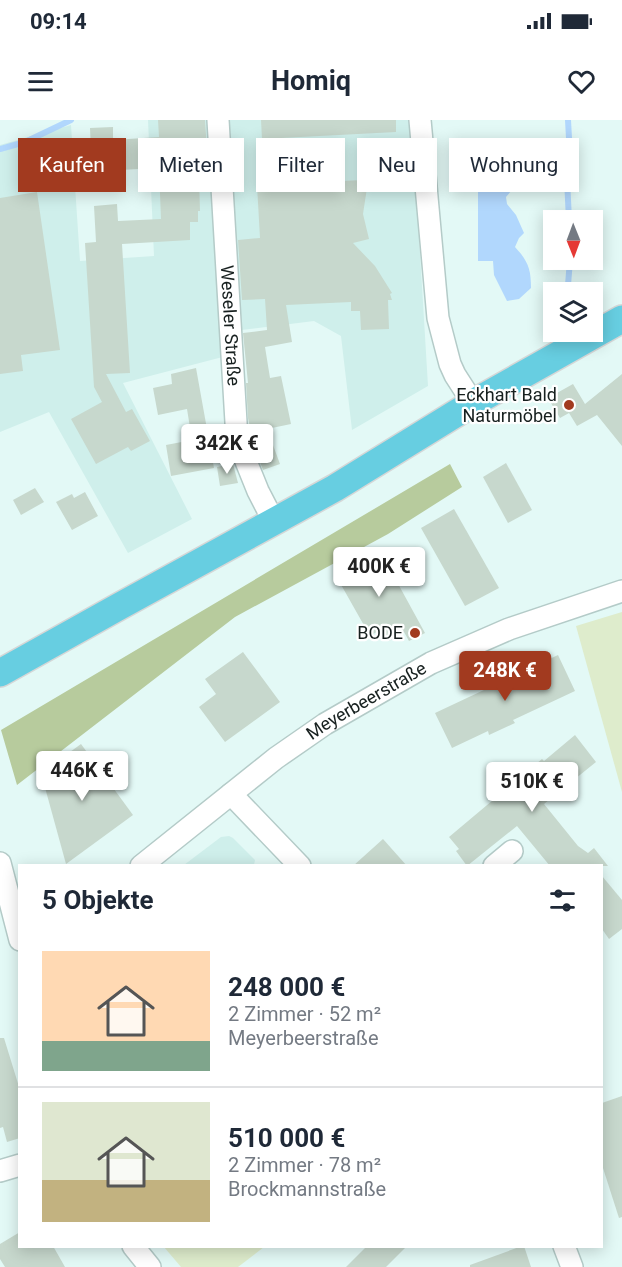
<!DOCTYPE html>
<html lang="de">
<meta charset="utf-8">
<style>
:root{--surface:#fff;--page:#f2f2f3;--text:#1f2937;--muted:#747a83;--line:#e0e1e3;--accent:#a23a1f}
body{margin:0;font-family:Roboto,sans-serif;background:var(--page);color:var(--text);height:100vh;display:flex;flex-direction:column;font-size:22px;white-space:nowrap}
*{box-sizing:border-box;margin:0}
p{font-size:20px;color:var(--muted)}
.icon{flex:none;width:33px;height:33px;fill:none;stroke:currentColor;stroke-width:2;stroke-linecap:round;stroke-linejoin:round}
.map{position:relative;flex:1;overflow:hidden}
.drawer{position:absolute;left:18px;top:744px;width:585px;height:384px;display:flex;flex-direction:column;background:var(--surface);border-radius:0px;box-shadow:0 3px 15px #0003}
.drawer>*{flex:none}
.hud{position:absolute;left:18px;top:18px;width:586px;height:54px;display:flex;gap:12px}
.needle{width:39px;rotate:179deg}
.tools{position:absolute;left:543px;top:90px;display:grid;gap:12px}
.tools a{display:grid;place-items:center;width:60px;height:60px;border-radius:0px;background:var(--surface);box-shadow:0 3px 15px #0003;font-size:30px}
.price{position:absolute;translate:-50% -51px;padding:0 14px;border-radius:6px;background:#fff;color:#222;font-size:20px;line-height:39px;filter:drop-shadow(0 2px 3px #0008)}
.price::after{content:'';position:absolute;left:50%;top:36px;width:18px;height:14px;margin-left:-9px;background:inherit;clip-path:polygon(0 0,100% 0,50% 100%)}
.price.active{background:var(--accent);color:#fff}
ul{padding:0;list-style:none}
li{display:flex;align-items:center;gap:18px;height:150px;padding:0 24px}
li+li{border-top:2px solid var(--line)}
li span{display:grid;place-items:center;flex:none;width:168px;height:120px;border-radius:0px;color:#555}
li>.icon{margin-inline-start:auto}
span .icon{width:72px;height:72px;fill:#fffc;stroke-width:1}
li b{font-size:26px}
h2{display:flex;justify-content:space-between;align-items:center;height:72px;padding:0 24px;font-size:26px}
.chip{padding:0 21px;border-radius:0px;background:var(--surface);box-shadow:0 3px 15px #0003;font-size:21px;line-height:54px}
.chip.active{background:var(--accent);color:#fff}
.status{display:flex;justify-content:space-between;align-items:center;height:42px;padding:0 30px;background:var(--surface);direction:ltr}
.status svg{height:16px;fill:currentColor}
header{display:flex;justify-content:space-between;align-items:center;height:78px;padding:0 24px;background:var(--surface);font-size:27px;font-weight:700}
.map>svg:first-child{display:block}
.built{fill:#cfefeb}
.green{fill:#deeccc}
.forest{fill:#b7cb9d}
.water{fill:#b1d7fd}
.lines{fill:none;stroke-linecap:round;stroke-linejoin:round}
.stream{stroke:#b1d7fd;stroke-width:6}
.building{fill:#c7d8cd}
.minor-casing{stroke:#b4cbc8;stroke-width:24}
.major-casing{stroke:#d5d7d7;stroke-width:30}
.minor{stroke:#fff;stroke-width:21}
.major{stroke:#67cee1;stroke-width:27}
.poi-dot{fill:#a23a1f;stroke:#fff;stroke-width:2}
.labels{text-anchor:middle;stroke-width:4.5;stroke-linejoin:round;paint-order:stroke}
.street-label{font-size:18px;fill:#17201f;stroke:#fff}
.poi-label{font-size:18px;fill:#17201f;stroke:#fff;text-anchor:end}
</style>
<div class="status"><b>09:14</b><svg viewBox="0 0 49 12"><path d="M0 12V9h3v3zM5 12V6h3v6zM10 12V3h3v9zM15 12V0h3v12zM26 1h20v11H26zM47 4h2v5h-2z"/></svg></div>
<header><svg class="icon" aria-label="menu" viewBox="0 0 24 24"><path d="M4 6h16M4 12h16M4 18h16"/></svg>Homiq<svg class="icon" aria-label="heart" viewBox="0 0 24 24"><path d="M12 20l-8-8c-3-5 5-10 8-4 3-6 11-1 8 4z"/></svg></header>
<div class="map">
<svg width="622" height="1147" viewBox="0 0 622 1147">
<rect width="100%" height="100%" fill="#e3f9f6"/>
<g class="built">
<path d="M 148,0 L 412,0 L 428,266 L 352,310 L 341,216 L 314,201 L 233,211 L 234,234 L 123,263 L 192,399 L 128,433 L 49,292 L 0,312 L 0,25 L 71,5 L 80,141 L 154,136 Z"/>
<path d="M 229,716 L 233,718 L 255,740 L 254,745 L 184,745 L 221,717 Z"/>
</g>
<g class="green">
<path d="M 622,492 L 622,672 L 576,506 Z"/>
<path d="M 164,1127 L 264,1127 L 238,1147 L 181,1147 Z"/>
</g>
<path class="forest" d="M 450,344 L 462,367 L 388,414 L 235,497 L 17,665 L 1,610 Z"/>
<path class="water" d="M 503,37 L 515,38 L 527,52 C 522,63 513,68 506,77 L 507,84 L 516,95 L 524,113 L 519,118 L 515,127 C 528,141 531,149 531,168 L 519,179 L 507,181 L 494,155 L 493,141 L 478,141 L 478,72 L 475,64 L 469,61 L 467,54 L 476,48 Z"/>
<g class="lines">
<g class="stream">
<path d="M 0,29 L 25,22 L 71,0"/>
<path d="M 567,31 L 567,25 L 569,18 L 568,0"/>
<path d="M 525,57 L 567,59 L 569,100"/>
<path d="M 565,169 L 568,165 L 570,140"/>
</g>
</g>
<g class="building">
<path d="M 158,0 L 205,0 L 209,58 L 199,58 L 200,91 L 198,91 L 198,102 L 190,102 L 190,120 L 122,124 L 130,253 L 106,254 L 126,292 L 132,289 L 150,321 L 131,331 L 128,327 L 96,344 L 71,299 L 102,282 L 94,267 L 85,123 L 96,122 L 94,86 L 117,84 L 118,101 L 161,99 L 159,48 L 100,51 L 102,71 L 76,72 L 75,52 L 92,51 L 90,8 L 113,7 L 113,20 L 159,17 Z"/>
<path d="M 261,0 L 396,0 L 396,12 L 262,19 Z"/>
<path d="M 363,60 L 363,67 L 367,68 L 363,94 L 369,119 L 353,123 L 375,146 L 392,173 L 390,174 L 392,180 L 388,180 L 389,209 L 361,210 L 360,191 L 351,191 L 351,182 L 286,185 L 292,222 L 265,227 L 270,258 L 281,256 L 291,304 L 267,309 L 280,344 L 263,350 L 254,327 L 248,298 L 246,263 L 248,263 L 243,213 L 267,210 L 265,179 L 242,180 L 238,120 L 260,118 L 257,65 Z"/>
<path d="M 37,72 L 60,230 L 21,235 L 23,251 L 0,254 L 0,78 Z"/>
<path d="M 196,248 L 214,348 L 171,356 L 166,325 L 192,320 L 187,289 L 158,295 L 153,268 L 172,264 L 171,254 Z"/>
<path d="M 622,254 L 622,326 L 597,295 L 577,306 L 569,293 L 560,298 L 548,278 L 573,264 L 585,284 Z"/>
<path d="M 506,343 L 532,390 L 508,403 L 483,357 Z"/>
<path d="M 233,344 L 238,363 L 220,366 L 217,347 Z"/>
<path d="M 35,368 L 44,382 L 21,395 L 13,380 Z"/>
<path d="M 85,372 L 98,396 L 72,410 L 56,382 L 72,374 L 74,378 Z"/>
<path d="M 454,389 L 499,468 L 465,486 L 421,408 Z"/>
<path d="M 379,429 L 425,513 L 409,521 L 404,512 L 389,521 L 383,508 L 370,516 L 335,454 Z"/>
<path d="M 243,532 L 280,582 L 225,622 L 199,587 L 216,574 L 205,559 Z"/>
<path d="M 558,535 L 575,571 L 513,600 L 515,603 L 489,615 L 488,611 L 452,628 L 435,593 Z"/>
<path d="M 575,615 L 596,642 L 544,684 L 578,726 L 588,733 L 594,728 L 608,746 L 550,746 L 517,706 L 467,746 L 456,731 L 459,729 L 449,717 L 542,639 L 544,641 Z"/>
<path d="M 81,624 L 133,695 L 66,744 L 41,653 Z"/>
<path d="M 383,719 L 407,746 L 353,746 Z"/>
<path d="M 602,756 L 622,780 L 622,809 L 609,819 L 602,809 Z"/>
<path d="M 0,918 L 4,918 L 20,970 L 20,1018 L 7,1022 L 3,1007 L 0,1008 Z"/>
<path d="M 622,976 L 622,1097 L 619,1098 L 602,1045 L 602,983 Z"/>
<path d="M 20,1112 L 20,1126 L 53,1126 L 65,1147 L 5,1147 L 0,1139 L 0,1124 Z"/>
<path d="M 367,1126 L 407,1126 L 386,1147 L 346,1147 Z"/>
<path d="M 522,1126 L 524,1126 L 531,1147 L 470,1147 L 470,1145 Z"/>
</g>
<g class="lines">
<g class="minor-casing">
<g id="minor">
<path id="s1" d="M 218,0 L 237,319 L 258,371 L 274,402"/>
<path d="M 420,0 L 438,198 L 450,244 L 455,255 L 473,283"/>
<path d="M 231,674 L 300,746"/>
<path d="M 0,743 L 20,820"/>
<path id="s2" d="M 141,746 L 276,638 L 325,604 L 431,543 L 509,509 L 622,471"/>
<path d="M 494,746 L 512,731"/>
<path d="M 0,1051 L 20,1045"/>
<path d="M 133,1126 L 150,1147"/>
<path d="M 564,1126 L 572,1147"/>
</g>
</g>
<g class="major-casing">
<path id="major" d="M 0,553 L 120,486 L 335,368 L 473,283 L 622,199"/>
</g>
<use href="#minor" class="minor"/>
<use href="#major" class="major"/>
</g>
<g class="poi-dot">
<circle cx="569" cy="285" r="6"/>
<circle cx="415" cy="513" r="6"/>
</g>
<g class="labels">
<g class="street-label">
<text dy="6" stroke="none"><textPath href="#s1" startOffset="206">Weseler Straße</textPath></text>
<text dy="6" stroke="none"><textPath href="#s2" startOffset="280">Meyerbeerstraße</textPath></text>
</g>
<g class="poi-label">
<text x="557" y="281">Eckhart Bald<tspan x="557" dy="21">Naturmöbel</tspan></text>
<text x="403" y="519">BODE</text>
</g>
</g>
</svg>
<div class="tools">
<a><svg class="needle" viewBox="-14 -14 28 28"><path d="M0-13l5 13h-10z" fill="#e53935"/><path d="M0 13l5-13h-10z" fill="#747a83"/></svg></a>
<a><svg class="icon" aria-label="layers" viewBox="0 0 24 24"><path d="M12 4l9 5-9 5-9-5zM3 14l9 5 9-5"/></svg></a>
</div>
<b class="price" style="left:227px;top:355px">342K €</b>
<b class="price" style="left:379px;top:478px">400K €</b>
<b class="price active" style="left:505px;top:582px">248K €</b>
<b class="price" style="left:82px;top:682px">446K €</b>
<b class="price" style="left:532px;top:693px">510K €</b>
<div class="hud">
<a class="chip active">Kaufen</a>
<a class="chip">Mieten</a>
<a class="chip">Filter</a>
<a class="chip">Neu</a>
<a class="chip">Wohnung</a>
</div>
<section class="drawer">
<h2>5 Objekte<svg class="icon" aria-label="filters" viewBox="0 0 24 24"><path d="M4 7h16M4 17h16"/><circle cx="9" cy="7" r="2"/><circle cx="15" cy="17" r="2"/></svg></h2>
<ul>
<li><span style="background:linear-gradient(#ffd9b3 75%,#7fa58c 0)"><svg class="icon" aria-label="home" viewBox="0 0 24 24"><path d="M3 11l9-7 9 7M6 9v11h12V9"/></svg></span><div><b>248 000 €</b><p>2 Zimmer · 52 m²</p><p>Meyerbeerstraße</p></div></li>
<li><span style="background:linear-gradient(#dfe7d0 65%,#c2b280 0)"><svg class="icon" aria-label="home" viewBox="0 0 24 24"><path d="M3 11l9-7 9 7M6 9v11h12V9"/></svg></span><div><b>510 000 €</b><p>2 Zimmer · 78 m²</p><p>Brockmannstraße</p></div></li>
</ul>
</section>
</div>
